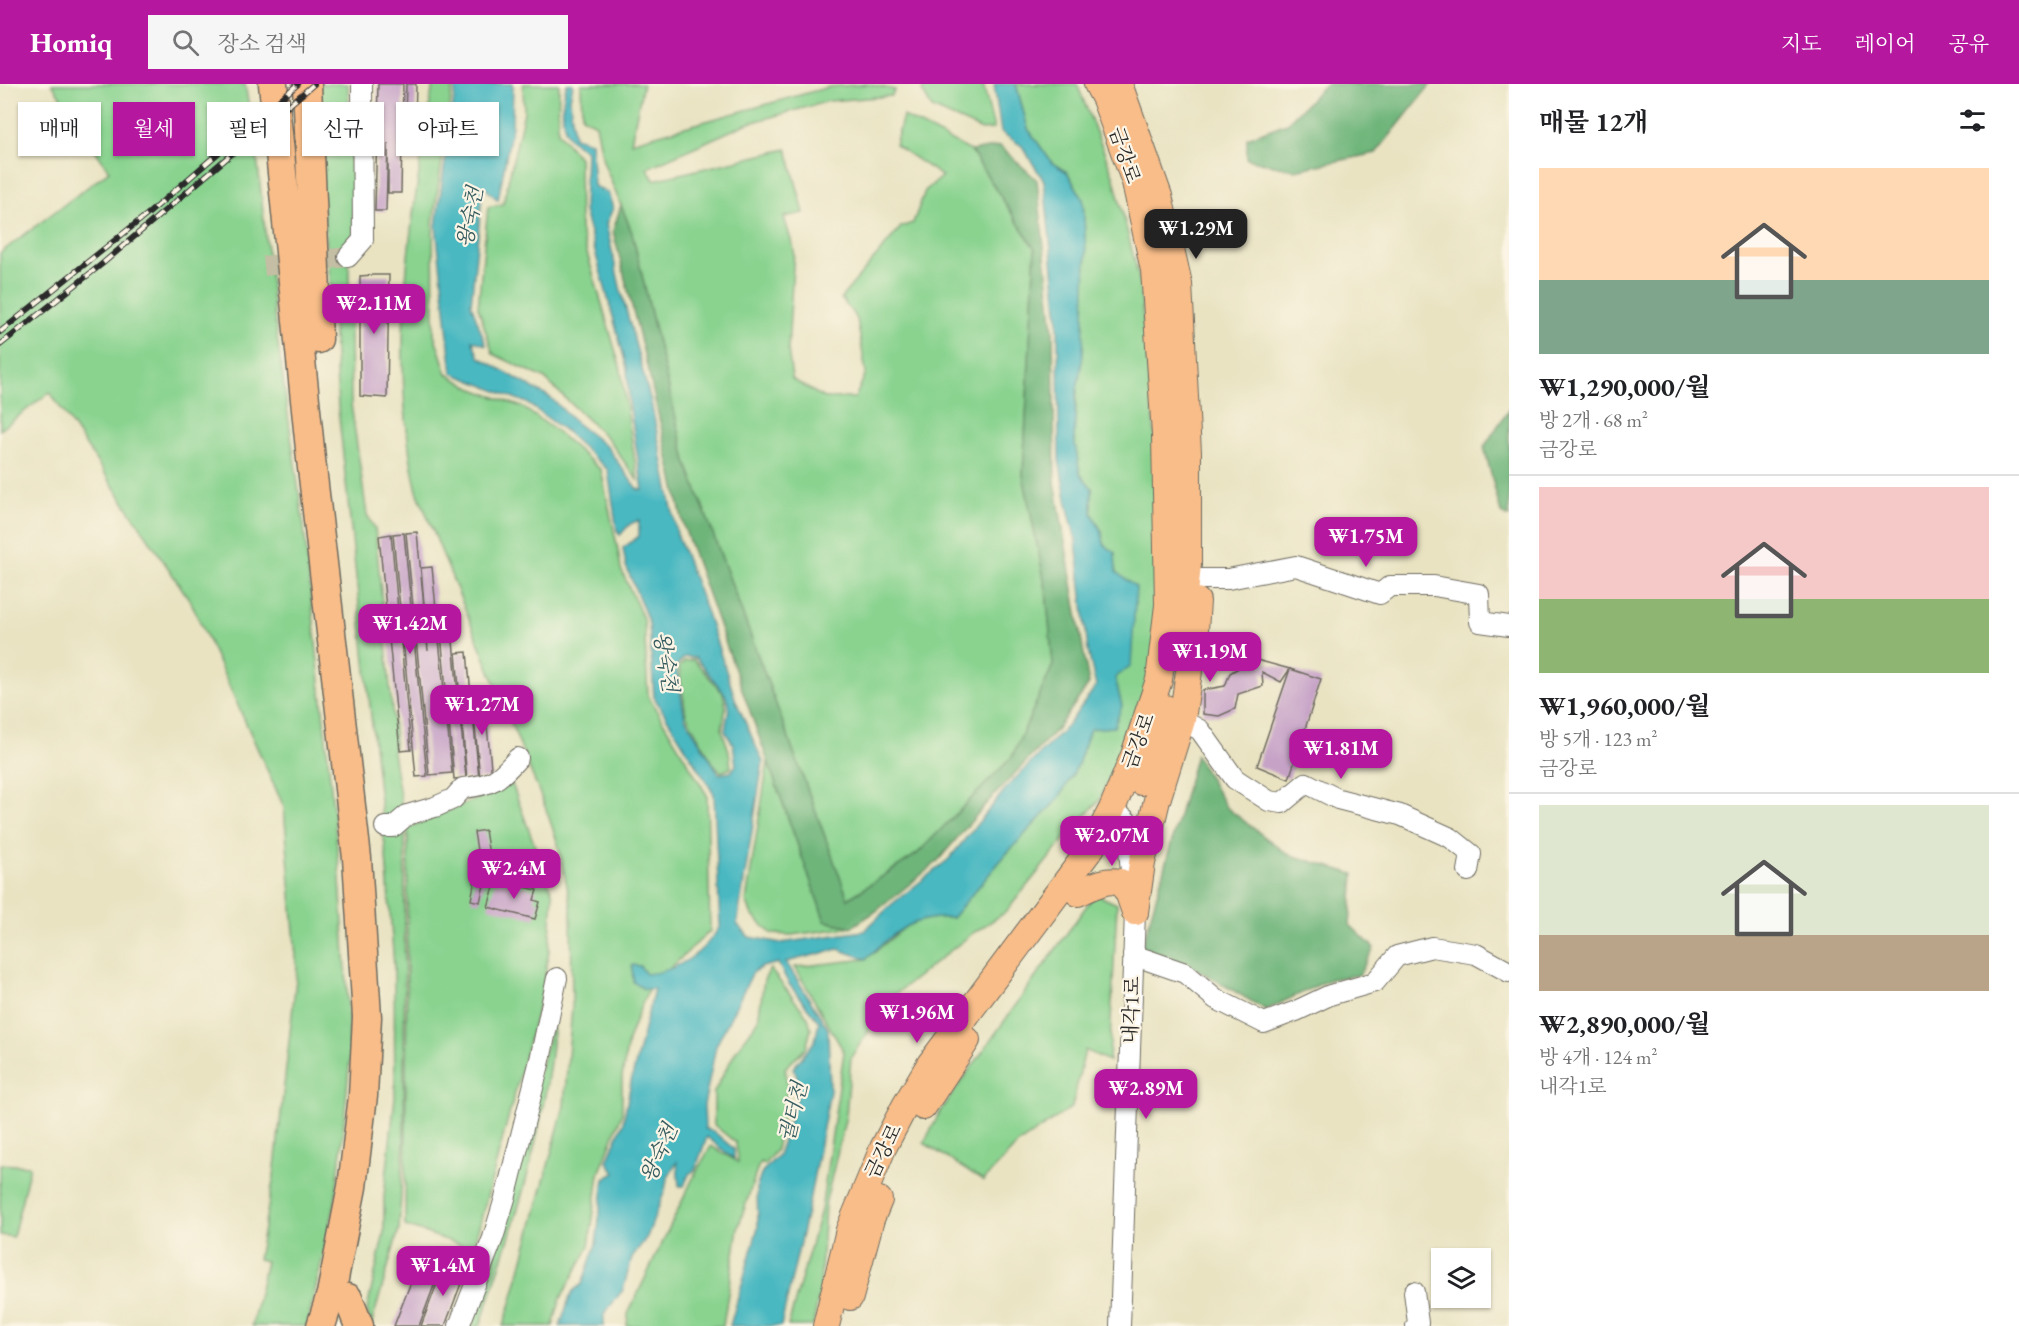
<!DOCTYPE html>
<html lang="ko">
<meta charset="utf-8">
<style>
:root{--surface:#fff;--page:#f6f6f6;--text:#202124;--muted:#757577;--line:#e0e0e0;--accent:#b5179e}
body{margin:0;font-family:"EB Garamond","Noto Serif KR",serif;background:var(--page);color:var(--text);height:100vh;display:flex;flex-direction:column;font-size:22px;white-space:nowrap}
*{box-sizing:border-box;margin:0}
p{font-size:20px;color:var(--muted)}
.icon{flex:none;width:33px;height:33px;fill:none;stroke:currentColor;stroke-width:2;stroke-linecap:round;stroke-linejoin:round}
.map{position:relative;flex:1;overflow:hidden}
.sheet{display:flex;flex-direction:column;background:var(--surface);width:510px}
.sheet>*{flex:none}
.banner{position:absolute;left:18px;top:18px;width:570px;height:54px;display:flex;gap:12px}
.buttons{position:absolute;left:1431px;top:1164px;display:grid;gap:12px}
.buttons a{display:grid;place-items:center;width:60px;height:60px;border-radius:0px;background:var(--surface);box-shadow:0 2px 4px #0004;font-size:30px}
.price{position:absolute;translate:-50% -51px;padding:0 14px;border-radius:12px;background:var(--accent);color:#fff;font-size:20px;line-height:39px;filter:drop-shadow(0 2px 3px #0008)}
.price::after{content:'';position:absolute;left:50%;top:36px;width:18px;height:14px;margin-left:-9px;background:inherit;clip-path:polygon(0 0,100% 0,50% 100%)}
.price.selected{background:#222;color:#fff}
ul{padding:0;list-style:none}
li{display:grid;align-content:center;gap:12px;height:318px;padding:0 30px}
li+li{border-top:2px solid var(--line)}
li span{display:grid;place-items:center;height:186px;border-radius:0px;color:#555}
li>.icon{margin-inline-start:auto}
span .icon{width:108px;height:108px;fill:#fffc;stroke-width:1}
li b{font-size:26px}
h2{display:flex;justify-content:space-between;align-items:center;height:72px;padding:0 30px;font-size:26px}
.pill{padding:0 21px;border-radius:0px;background:var(--surface);box-shadow:0 2px 4px #0004;font-size:21px;line-height:54px}
.pill.selected{background:var(--accent);color:#fff}
header{display:flex;align-items:center;gap:36px;box-sizing:border-box;height:84px;padding:0 30px;background:var(--accent);color:#fff}
header strong{font-size:28px}
nav{display:flex;gap:33px;margin-inline-start:auto;font-size:21px}
.search{width:420px;height:54px;background:var(--page);display:flex;align-items:center;gap:15px;box-sizing:border-box;padding:0 21px;border-radius:0px;color:var(--muted);font-size:22px}
main{display:flex;flex:1;min-height:0}
.map>svg:first-child{display:block}
.green{fill:#89d38f;stroke:#5a7f5d;stroke-width:1.5}
.forest{fill:#6eb57a;stroke:#4c7052;stroke-width:1.5}
.water{fill:#49b8c1;stroke:#3a7276;stroke-width:1.5;fill-rule:evenodd}
.building{fill:#c6a2c7}
.lines{fill:none;stroke-linecap:round;stroke-linejoin:round}
.minor-tunnel{stroke:#c3bea4;stroke-width:20;stroke-dasharray:20 10;stroke-linecap:butt}
.minor-casing{stroke:#6e6b60;stroke-width:22}
.major-casing{stroke:#6e6b60;stroke-width:28}
.highway-casing{stroke:#6e6b60;stroke-width:31}
.minor{stroke:#fff;stroke-width:20}
.major{stroke:#f8bd89;stroke-width:26}
.highway{stroke:#f8bd89;stroke-width:28}
.rail-casing{stroke:#2b2b2b;stroke-width:6}
.rail{stroke:#fcf5e5;stroke-width:4;stroke-dasharray:11;stroke-linecap:butt}
.labels{text-anchor:middle;stroke-width:4.5;stroke-linejoin:round;paint-order:stroke}
.street-label{font-size:20px;fill:#2b2b2b;stroke:#fcf5e5}
.water-label{font-size:21px;font-style:italic;fill:#365c60;stroke:#fcf5e5}
</style>
<header>
<strong>Homiq</strong>
<div class="search"><svg class="icon" aria-label="search" viewBox="0 0 24 24"><circle cx="10" cy="10" r="6"/><path d="M15 15l6 6"/></svg>장소 검색</div>
<nav><a>지도</a><a>레이어</a><a>공유</a></nav>
</header>
<main>
<div class="map">
<svg width="1509" height="1242" viewBox="0 0 1509 1242">
<rect width="100%" height="100%" fill="#fcf5e5"/>
<filter id="ink" filterUnits="userSpaceOnUse"><feTurbulence type="fractalNoise" baseFrequency=".0167" numOctaves="2"/><feDisplacementMap in="SourceGraphic" scale="12" xChannelSelector="R" yChannelSelector="G"/><feConvolveMatrix kernelMatrix="1 2 1 2 8 2 1 2 1" color-interpolation-filters="sRGB"/></filter>
<filter id="wash" filterUnits="userSpaceOnUse"><feTurbulence type="fractalNoise" baseFrequency=".008" numOctaves="4" result="noise"/><feDisplacementMap in="SourceGraphic" scale="24" xChannelSelector="R" yChannelSelector="G"/><feGaussianBlur stdDeviation="1.35" result="paint"/><feColorMatrix in="noise" values="0 0 0 0 0 0 0 0 0 0 0 0 0 0 0 0 0 1.4 0 .05"/><feComposite in="paint" operator="in"/></filter>
<g filter="url(#wash)">
<rect width="100%" height="100%" fill="#e9e3c2"/>
<g class="green">
<path d="M 52,0 L 245,0 L 257,72 L 275,239 L 304,444 L 339,781 L 347,902 L 350,973 L 342,1058 L 335,1119 L 307,1242 L 252,1242 L 266,1177 L 258,1175 L 274,1092 L 297,886 L 284,723 L 191,518 L 50,308 L 0,346 L 0,169 L 109,87 Z"/>
<path d="M 315,0 L 348,0 L 354,150 L 346,165 L 349,185 L 351,320 L 367,431 L 375,444 L 395,656 L 393,668 L 405,743 L 404,1057 L 399,1145 L 371,1242 L 367,1225 L 384,1149 L 384,1112 L 395,1013 L 394,883 L 386,772 L 338,324 L 332,216 L 317,59 Z"/>
<path d="M 433,0 L 453,0 L 433,139 L 434,250 L 447,290 L 471,304 L 522,323 L 555,346 L 601,386 L 618,466 L 621,485 L 644,537 L 648,612 L 707,711 L 710,847 L 649,904 L 637,932 L 628,957 L 622,993 L 622,1030 L 599,1090 L 589,1163 L 560,1216 L 553,1242 L 503,1242 L 512,1216 L 564,1022 L 572,923 L 571,821 L 558,760 L 546,725 L 417,407 C 411,383 408,360 406,335 C 395,222 415,111 433,0 Z"/>
<path d="M 523,0 L 559,0 L 558,48 L 579,74 L 580,145 L 621,286 L 638,397 L 608,355 L 544,294 L 493,270 L 478,223 L 488,123 L 503,120 L 524,28 Z"/>
<path d="M 581,0 L 643,0 L 631,58 L 829,3 L 868,0 L 895,6 L 891,12 L 829,17 L 746,40 L 647,84 L 654,96 L 787,65 L 804,129 L 784,133 L 794,166 L 788,265 L 792,295 L 824,314 L 855,314 L 866,289 L 857,235 L 841,214 L 901,143 L 913,139 L 925,107 L 942,92 L 895,61 L 903,32 L 971,67 L 1035,164 L 1023,391 L 1046,505 L 1053,581 L 1012,673 L 917,770 L 848,815 L 686,377 L 632,149 L 603,77 L 596,40 L 582,33 Z"/>
<path d="M 926,0 L 983,0 L 994,45 L 982,46 L 932,24 L 922,7 Z"/>
<path d="M 1016,0 L 1077,0 L 1113,91 L 1139,194 L 1155,354 L 1157,525 L 1152,595 L 1099,717 L 1074,743 L 1006,828 L 973,849 L 893,912 L 851,973 L 846,1032 L 825,1121 L 820,1205 L 813,1242 L 788,1242 L 821,1126 L 844,968 L 795,883 L 866,875 L 909,840 L 934,833 L 952,834 L 1007,769 L 1059,714 L 1077,683 L 1090,645 L 1115,594 L 1115,469 L 1104,460 L 1102,448 L 1092,429 L 1092,404 L 1080,390 L 1074,353 L 1086,171 L 1083,115 L 1067,88 L 1052,79 L 1028,45 Z"/>
<path d="M 694,576 L 723,609 L 726,623 L 722,646 L 729,667 L 731,684 L 721,688 L 713,679 L 686,631 L 679,583 L 685,577 Z"/>
<path d="M 768,678 L 825,837 L 852,843 L 792,851 L 772,850 L 752,831 L 746,817 Z"/>
<path d="M 512,700 L 553,811 L 549,867 L 542,908 L 473,1165 L 405,1142 L 408,744 Z"/>
<path d="M 1095,810 L 1117,820 L 1109,977 L 1085,966 L 1072,1023 L 1018,1060 L 983,1097 L 924,1059 L 941,1026 Z"/>
<path d="M 770,885 L 808,933 L 811,945 L 806,964 L 785,984 L 788,1002 L 776,1066 L 764,1081 L 761,1078 L 758,1083 L 738,1144 L 723,1242 L 627,1242 L 628,1230 L 695,1090 L 711,1062 L 738,1078 L 736,1059 L 714,1041 L 714,1008 L 736,967 L 758,937 L 764,896 Z"/>
<path d="M 554,935 C 548,1040 514,1143 480,1242 L 467,1242 Z"/>
<path d="M 0,1080 L 30,1082 L 13,1153 L 0,1151 Z"/>
</g>
<g class="forest">
<path d="M 1326,0 L 1431,0 L 1376,69 L 1295,86 L 1247,75 L 1247,54 L 1287,39 Z"/>
<path d="M 1000,62 L 1037,96 L 1053,247 L 1055,399 L 1089,600 L 1057,645 L 986,720 L 936,779 L 875,828 L 852,843 L 825,837 L 684,443 L 649,290 L 613,147 L 621,121 L 632,149 L 686,377 L 848,815 L 917,770 L 1012,673 L 1053,581 L 1046,505 L 1023,391 L 1035,165 L 971,67 Z"/>
<path d="M 1509,325 L 1509,433 L 1501,429 L 1484,363 Z"/>
<path d="M 1196,671 L 1226,723 L 1287,770 L 1354,790 L 1350,841 L 1374,864 L 1359,891 L 1331,895 L 1266,926 L 1190,881 L 1142,863 Z"/>
</g>
<path class="water" d="M 456,0 L 513,0 L 512,42 L 498,116 L 483,102 L 471,220 L 486,261 L 472,256 L 479,273 L 551,314 L 576,339 L 607,363 L 637,405 L 643,406 L 629,317 L 627,284 L 584,127 L 586,67 C 581,63 571,57 568,52 C 560,38 562,14 567,0 L 573,0 L 570,15 L 574,53 L 591,58 L 594,102 L 608,109 L 613,124 L 606,140 L 620,203 L 651,318 L 677,450 L 707,529 L 736,617 L 763,678 L 737,840 L 749,853 L 781,859 L 864,847 L 892,820 L 949,775 L 1008,702 L 1068,641 L 1096,602 L 1088,567 L 1076,456 L 1067,420 L 1059,376 L 1058,235 L 1044,97 L 1022,62 L 1001,48 L 994,0 L 1016,0 L 1028,45 L 1052,79 L 1067,88 L 1083,115 L 1086,171 L 1083,271 L 1076,312 L 1074,353 L 1080,390 L 1092,404 L 1092,429 L 1102,448 L 1104,460 L 1115,469 L 1116,488 L 1136,503 L 1131,581 L 1115,594 L 1122,622 L 1114,643 L 1090,645 L 1077,683 L 1059,714 L 1007,769 L 952,834 C 910,832 895,848 866,875 L 838,865 L 786,878 L 828,945 L 830,1007 L 808,1123 L 781,1242 L 730,1242 L 758,1143 L 757,1102 L 762,1088 L 778,1071 L 799,1008 L 797,992 L 793,984 L 815,957 L 819,938 L 789,900 L 778,879 L 762,883 L 753,888 L 716,962 L 704,1021 L 705,1045 L 713,1047 L 734,1065 L 734,1075 L 707,1053 L 695,1086 L 689,1090 L 684,1102 L 679,1102 L 677,1078 L 667,1095 L 665,1106 L 647,1153 L 632,1173 L 623,1206 L 604,1230 L 604,1242 L 560,1242 L 568,1218 L 573,1207 L 582,1200 L 596,1160 L 604,1095 L 615,1089 L 607,1077 L 623,1039 L 631,998 L 654,905 L 644,905 L 633,898 L 632,881 L 640,882 L 646,890 C 677,888 705,868 720,842 L 714,710 L 654,613 L 649,539 L 626,482 L 623,464 L 639,452 L 639,436 L 630,440 L 620,451 L 617,447 L 608,386 L 564,346 L 527,319 L 452,289 L 436,142 ZM 685,573 L 696,574 L 725,610 L 729,623 L 725,647 L 733,660 L 736,681 L 731,688 L 719,690 L 685,634 L 676,582 Z"/>
<g id="blocks">
<g class="building">
<path d="M 378,0 L 403,0 L 401,109 L 388,109 L 388,59 L 386,127 L 375,127 Z"/>
<path d="M 406,0 L 416,0 L 415,39 L 405,39 Z"/>
<path d="M 373,191 L 389,191 L 387,314 L 360,312 L 360,192 Z"/>
<path d="M 417,448 L 428,567 L 421,484 L 432,483 L 452,689 L 429,691 L 406,449 Z"/>
<path d="M 404,449 L 427,692 L 416,693 L 393,450 Z"/>
<path d="M 391,450 L 411,666 L 400,667 L 379,452 Z"/>
<path d="M 450,526 L 466,694 L 454,695 L 439,527 Z"/>
<path d="M 467,568 L 479,695 L 467,696 L 456,569 Z"/>
<path d="M 1253,575 L 1290,585 L 1281,598 L 1262,588 L 1263,602 L 1238,610 L 1235,625 L 1219,632 L 1203,630 L 1203,606 L 1225,602 L 1230,589 Z"/>
<path d="M 1290,585 L 1321,595 L 1289,695 L 1257,682 Z"/>
<path d="M 484,610 L 492,694 L 480,695 L 472,611 Z"/>
<path d="M 485,746 L 490,777 L 479,778 L 474,748 Z"/>
<path d="M 475,795 L 485,797 L 480,818 L 471,816 Z"/>
<path d="M 496,796 L 537,806 L 534,816 L 540,818 L 535,835 L 488,823 Z"/>
<path d="M 421,1172 L 442,1180 L 419,1242 L 394,1242 Z"/>
<path d="M 444,1181 L 465,1189 L 445,1242 L 421,1242 Z"/>
</g>
</g>
</g>
<g filter="url(#ink)">
<use href="#blocks" fill-opacity="0" stroke="#6e6b60" stroke-width="1.5"/>
<g class="lines">
<path class="minor-tunnel" d="M 264,182 L 348,173"/>
<g class="minor-casing">
<g id="minor">
<path d="M 348,173 L 363,156 L 362,0"/>
<path d="M 1199,495 L 1228,495 L 1296,482 L 1380,510 L 1390,502 L 1434,502 L 1479,510 L 1480,538 L 1509,542"/>
<path d="M 1182,636 L 1200,646 L 1235,695 L 1269,717 L 1282,719 L 1306,699 L 1338,715 L 1400,731 L 1451,754 L 1471,770 L 1468,787"/>
<path d="M 1112,725 L 1126,736 L 1135,828 L 1120,1242"/>
<path d="M 385,743 L 393,743 L 407,731 L 435,723 L 453,715 L 463,704 C 493,701 498,696 518,674"/>
<path d="M 1133,871 L 1185,889 L 1216,915 L 1264,939 L 1296,927 L 1330,911 L 1375,898 L 1397,872 L 1432,863 L 1476,870 L 1509,888"/>
<path d="M 1414,1208 L 1418,1239 L 1416,1242"/>
<path d="M 459,1242 L 493,1154 L 506,1111 L 540,976 L 557,894"/>
</g>
</g>
<g class="major-casing">
<g id="major">
<path d="M 1119,0 L 1159,112 L 1179,200 L 1188,369 L 1188,480 L 1182,539"/>
<path d="M 1141,698 L 1156,662 L 1166,624"/>
<path d="M 1078,809 C 1093,802 1104,795 1120,798 L 1128,808 L 1135,828"/>
<path d="M 1135,828 L 1142,779 L 1157,716 L 1182,636 L 1195,546 L 1197,517"/>
<path d="M 923,1023 L 967,956"/>
<path d="M 850,1213 L 871,1135 L 879,1116"/>
<path d="M 826,1242 L 849,1146 L 883,1064 L 905,1022 L 930,980 L 1092,763 L 1112,725 L 1134,671 L 1159,596 L 1168,521 L 1165,351 L 1154,186 L 1135,98 L 1105,15 L 1097,0"/>
</g>
</g>
<g class="highway-casing">
<g id="highway">
<path d="M 273,0 L 311,375 L 357,774 L 367,933 L 363,1012 L 352,1103 L 331,1210 L 321,1242"/>
<path d="M 307,0 L 318,255"/>
<path d="M 348,1214 L 359,1242"/>
</g>
</g>
<use href="#minor" class="minor"/>
<use href="#major" class="major"/>
<use href="#highway" class="highway"/>
<g class="rail-casing">
<g id="rail">
<path d="M 0,248 L 149,129 L 298,0"/>
<path d="M 0,261 L 102,180 L 314,0"/>
</g>
</g>
<use href="#rail" class="rail"/>
</g>
</g>
<g class="labels">
<g class="street-label">
<text transform="translate(1125 71) rotate(71)" y="7">금강로</text>
<text transform="translate(1138 657) rotate(-70)" y="7">금강로</text>
<text transform="translate(1131 926) rotate(-88)" y="7">내각1로</text>
<text transform="translate(883 1067) rotate(-64)" y="7">금강로</text>
</g>
<g class="water-label">
<text transform="translate(470 133) rotate(-79)" y="7">왕숙천</text>
<text transform="translate(666 578) rotate(81)" y="7">왕숙천</text>
<text transform="translate(793 1028) rotate(-76)" y="7">궐터천</text>
<text transform="translate(659 1069) rotate(-66)" y="7">왕숙천</text>
</g>
</g>
</svg>
<div class="buttons">
<a><svg class="icon" aria-label="layers" viewBox="0 0 24 24"><path d="M12 4l9 5-9 5-9-5zM3 14l9 5 9-5"/></svg></a>
</div>
<b class="price selected" style="left:1196px;top:176px">₩1.29M</b>
<b class="price" style="left:374px;top:251px">₩2.11M</b>
<b class="price" style="left:1366px;top:484px">₩1.75M</b>
<b class="price" style="left:410px;top:571px">₩1.42M</b>
<b class="price" style="left:1210px;top:599px">₩1.19M</b>
<b class="price" style="left:482px;top:652px">₩1.27M</b>
<b class="price" style="left:1341px;top:696px">₩1.81M</b>
<b class="price" style="left:1112px;top:783px">₩2.07M</b>
<b class="price" style="left:514px;top:816px">₩2.4M</b>
<b class="price" style="left:917px;top:960px">₩1.96M</b>
<b class="price" style="left:1146px;top:1036px">₩2.89M</b>
<b class="price" style="left:443px;top:1213px">₩1.4M</b>
<div class="banner">
<a class="pill">매매</a>
<a class="pill selected">월세</a>
<a class="pill">필터</a>
<a class="pill">신규</a>
<a class="pill">아파트</a>
</div>
</div>
<section class="sheet">
<h2>매물 12개<svg class="icon" aria-label="filters" viewBox="0 0 24 24"><path d="M4 7h16M4 17h16"/><circle cx="9" cy="7" r="2"/><circle cx="15" cy="17" r="2"/></svg></h2>
<ul>
<li><span style="background:linear-gradient(#ffd9b3 60%,#7fa58c 0)"><svg class="icon" aria-label="home" viewBox="0 0 24 24"><path d="M3 11l9-7 9 7M6 9v11h12V9"/></svg></span><div><b>₩1,290,000/월</b><p>방 2개 · 68 m²</p><p>금강로</p></div></li>
<li><span style="background:linear-gradient(#f6c9c9 60%,#8fb573 0)"><svg class="icon" aria-label="home" viewBox="0 0 24 24"><path d="M3 11l9-7 9 7M6 9v11h12V9"/></svg></span><div><b>₩1,960,000/월</b><p>방 5개 · 123 m²</p><p>금강로</p></div></li>
<li><span style="background:linear-gradient(#dfe7d0 70%,#b9a48a 0)"><svg class="icon" aria-label="home" viewBox="0 0 24 24"><path d="M3 11l9-7 9 7M6 9v11h12V9"/></svg></span><div><b>₩2,890,000/월</b><p>방 4개 · 124 m²</p><p>내각1로</p></div></li>
</ul>
</section>
</main>
